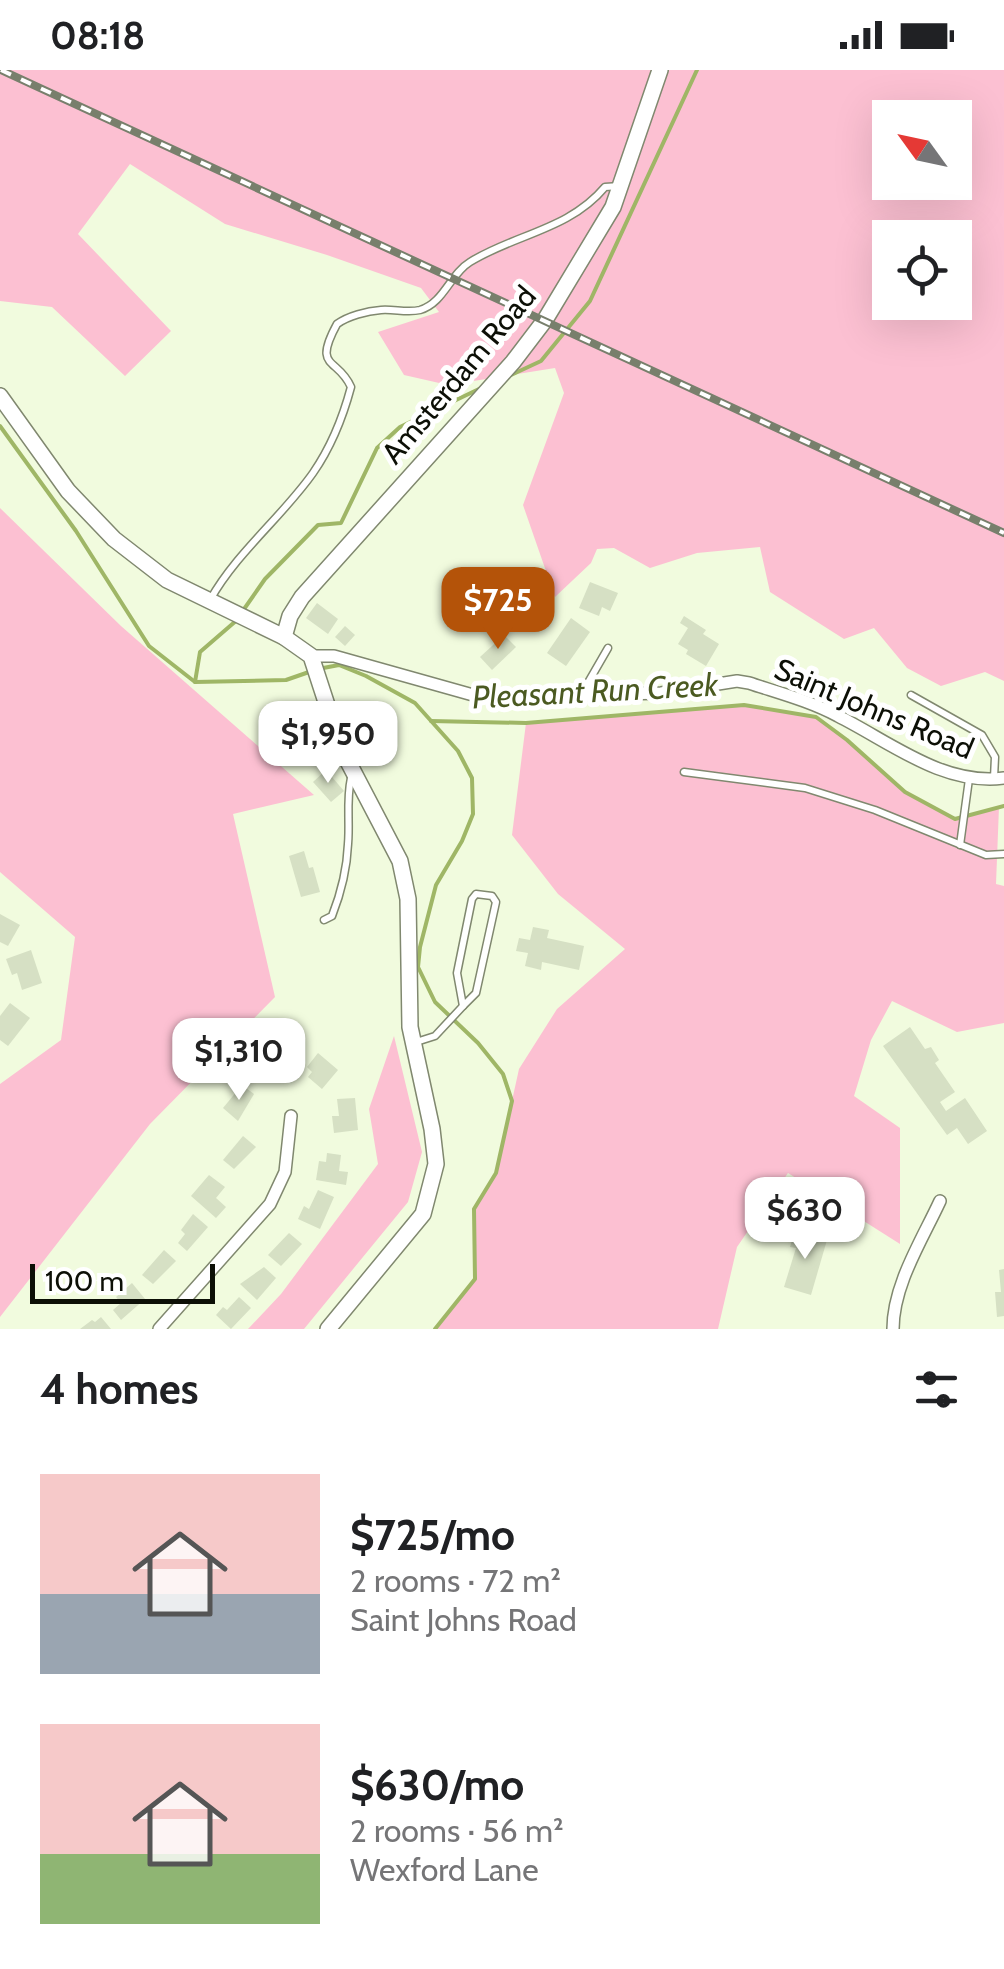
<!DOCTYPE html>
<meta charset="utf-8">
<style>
:root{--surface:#fff;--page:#f6f6f6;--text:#202124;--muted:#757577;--accent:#b45309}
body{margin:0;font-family:Cabin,sans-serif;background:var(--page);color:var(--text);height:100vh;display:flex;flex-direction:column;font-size:38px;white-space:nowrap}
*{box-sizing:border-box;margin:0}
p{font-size:32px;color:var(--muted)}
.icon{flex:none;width:55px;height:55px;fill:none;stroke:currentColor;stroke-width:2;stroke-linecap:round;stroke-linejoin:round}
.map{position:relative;height:1259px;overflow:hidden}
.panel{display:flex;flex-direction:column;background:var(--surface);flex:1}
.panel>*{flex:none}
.needle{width:65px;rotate:303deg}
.buttons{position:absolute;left:872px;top:30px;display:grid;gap:20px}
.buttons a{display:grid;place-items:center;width:100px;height:100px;border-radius:0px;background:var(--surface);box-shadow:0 10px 40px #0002;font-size:50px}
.scale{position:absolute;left:30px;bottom:25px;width:185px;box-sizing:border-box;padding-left:10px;border:5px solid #0c0f06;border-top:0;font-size:28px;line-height:35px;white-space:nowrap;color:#0c0f06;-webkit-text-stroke:8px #fff;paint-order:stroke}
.price{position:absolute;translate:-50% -85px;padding:0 22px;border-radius:20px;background:#fff;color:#222;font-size:32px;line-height:65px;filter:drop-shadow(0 2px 5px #0008)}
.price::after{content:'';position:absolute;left:50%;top:60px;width:30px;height:22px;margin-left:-15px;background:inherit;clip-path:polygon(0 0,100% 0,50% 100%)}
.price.on{background:var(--accent);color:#fff}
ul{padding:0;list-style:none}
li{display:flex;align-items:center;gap:30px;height:250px;padding:0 40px}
li span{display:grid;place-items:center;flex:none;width:280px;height:200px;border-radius:0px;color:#555}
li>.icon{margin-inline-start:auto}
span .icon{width:120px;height:120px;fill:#fffc;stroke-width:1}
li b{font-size:42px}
h2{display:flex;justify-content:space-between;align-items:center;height:120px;padding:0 40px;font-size:42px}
.status{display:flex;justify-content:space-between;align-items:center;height:70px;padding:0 50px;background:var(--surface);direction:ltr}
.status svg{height:28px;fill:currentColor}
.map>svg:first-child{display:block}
.green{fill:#fcc0d2;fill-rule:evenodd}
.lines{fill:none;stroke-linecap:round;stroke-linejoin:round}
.stream{stroke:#9fb666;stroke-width:4}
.building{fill:#d6e0c4}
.lane-casing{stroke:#80886f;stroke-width:9}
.street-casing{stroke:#80886f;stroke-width:14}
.secondary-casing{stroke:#80886f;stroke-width:18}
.lane{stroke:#fff;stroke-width:6}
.street{stroke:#fff;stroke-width:11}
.secondary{stroke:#fff;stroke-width:15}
.rail-casing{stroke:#787f6c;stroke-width:8}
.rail{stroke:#fff;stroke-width:4;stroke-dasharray:11;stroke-linecap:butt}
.labels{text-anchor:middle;stroke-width:10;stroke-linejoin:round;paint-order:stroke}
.street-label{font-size:30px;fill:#0c0f06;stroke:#fff}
.water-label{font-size:32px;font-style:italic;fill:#4b5a21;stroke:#fff}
</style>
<div class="status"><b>08:18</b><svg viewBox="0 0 49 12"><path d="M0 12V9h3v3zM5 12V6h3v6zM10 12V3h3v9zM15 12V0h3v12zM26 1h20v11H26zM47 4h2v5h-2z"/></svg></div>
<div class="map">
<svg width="1004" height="1259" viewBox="0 0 1004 1259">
<rect width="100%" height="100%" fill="#f1fbde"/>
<g class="green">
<path d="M 0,0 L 1004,0 L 1004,611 L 985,602 L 941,616 L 907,598 L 874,558 L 844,569 L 770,522 L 760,477 L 697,483 L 650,498 L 614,478 L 597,479 L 591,493 L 555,527 L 523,435 L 564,323 L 555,298 L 448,315 L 404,305 L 378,262 L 439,242 L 421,218 L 327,185 L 225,154 L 130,94 L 78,164 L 171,261 L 125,306 L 52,237 L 0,231 ZM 890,48 L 955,48 L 955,112 L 890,112 ZM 890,168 L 955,168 L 955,232 L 890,232 Z"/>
<path d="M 0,438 L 121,556 L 314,725 L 233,744 L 275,927 L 150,1054 L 0,1247 L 0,1014 L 61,970 L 75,867 L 0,802 Z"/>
<path d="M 744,635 L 816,647 L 847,670 L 905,722 L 955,749 L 999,737 L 996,814 L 1004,816 L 1004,953 L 957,962 L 892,931 L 871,970 L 854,1026 L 900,1058 L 900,1174 L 788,1103 L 737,1177 L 718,1259 L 435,1259 L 475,1209 L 474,1139 L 496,1103 L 519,999 L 557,939 L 625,879 L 558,824 L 512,765 L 526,653 Z"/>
<path d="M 394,966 L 422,1082 L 408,1132 L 304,1259 L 248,1259 L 281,1224 L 378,1094 L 369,1039 Z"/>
</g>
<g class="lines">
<g class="stream">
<path d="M 511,305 L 541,291 L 590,231 L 697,0"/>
<path d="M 0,356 L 76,461 L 149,576 L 195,612 L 286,610 L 309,602"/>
<path d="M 242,542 L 265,509 L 318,455 L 341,453 L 377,378 L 400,357 L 479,319"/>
<path d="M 318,599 L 339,595 L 366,606 L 415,633 L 458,681 L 472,708 L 473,744 L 462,771 L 436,815 L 420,877 L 418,897 L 435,932 L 478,973 L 503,1004 L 512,1031 L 496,1103 L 474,1139 L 475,1209 L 435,1259"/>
<path d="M 195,612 L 200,582 L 237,550"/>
<path d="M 431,651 L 526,653 L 744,635 L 816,647 L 847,670 L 905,722 L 955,749 L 1004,736"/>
</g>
</g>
<g class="building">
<path d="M 590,512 L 618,523 L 610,541 L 602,537 L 599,546 L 579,538 Z"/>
<path d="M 317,533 L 338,549 L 328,564 L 306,548 Z"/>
<path d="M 684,546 L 706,560 L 703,564 L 719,574 L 706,596 L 686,584 L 688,580 L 678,574 L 688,558 L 680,553 Z"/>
<path d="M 571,548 L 590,562 L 566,596 L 547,583 Z"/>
<path d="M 345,556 L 355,565 L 345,576 L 335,567 Z"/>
<path d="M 504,565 L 516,577 L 492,600 L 480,587 Z"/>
<path d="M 269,637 L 293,648 L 285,664 L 261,653 Z"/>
<path d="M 326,700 L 344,721 L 331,732 L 313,712 Z"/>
<path d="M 304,781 L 309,798 L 313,797 L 320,822 L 301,827 L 289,786 Z"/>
<path d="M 0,844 L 20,855 L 8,876 L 0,872 Z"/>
<path d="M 533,857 L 549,860 L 547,868 L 584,876 L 579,900 L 542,892 L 541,900 L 525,896 L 528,883 L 516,881 L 519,868 L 530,870 Z"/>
<path d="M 31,880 L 42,913 L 22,920 L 17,903 L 12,905 L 6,889 Z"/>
<path d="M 10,933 L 30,948 L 8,976 L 0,970 L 0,946 Z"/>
<path d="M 910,957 L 925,979 L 931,977 L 939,990 L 935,993 L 955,1022 L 940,1032 L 946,1041 L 965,1028 L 987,1061 L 968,1074 L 957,1058 L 947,1065 L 883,976 Z"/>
<path d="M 283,979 L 290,996 L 259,1011 L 251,991 Z"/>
<path d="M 318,983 L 338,1000 L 322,1019 L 308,1007 L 312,1002 L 307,997 Z"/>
<path d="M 242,1015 L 254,1024 L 238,1051 L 223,1038 Z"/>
<path d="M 355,1028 L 358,1060 L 334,1063 L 332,1046 L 339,1046 L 337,1029 Z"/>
<path d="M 243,1066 L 256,1077 L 234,1099 L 223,1090 Z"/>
<path d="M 327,1083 L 341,1085 L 339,1101 L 348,1102 L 346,1115 L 316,1110 L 319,1091 L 326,1092 Z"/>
<path d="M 209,1105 L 225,1117 L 216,1128 L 226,1137 L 216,1148 L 191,1126 Z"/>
<path d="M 318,1120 L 334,1127 L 320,1159 L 298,1149 L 304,1136 L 309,1139 Z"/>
<path d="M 193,1144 L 208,1157 L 187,1181 L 178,1173 L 185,1164 L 181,1160 Z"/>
<path d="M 795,1160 L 827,1170 L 811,1225 L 784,1217 L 796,1178 L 790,1177 Z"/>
<path d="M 289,1163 L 302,1174 L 281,1196 L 268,1185 Z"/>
<path d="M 164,1180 L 176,1191 L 153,1214 L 142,1205 Z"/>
<path d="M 264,1197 L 276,1208 L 257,1230 L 240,1214 Z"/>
<path d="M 1004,1199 L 1004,1246 L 997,1247 L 995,1222 L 1001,1222 L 999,1200 Z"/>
<path d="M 132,1213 L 145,1229 L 121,1250 L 113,1240 L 121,1233 L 116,1227 Z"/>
<path d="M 239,1227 L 251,1238 L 231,1259 L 216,1245 L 223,1237 L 227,1240 Z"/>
<path d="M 101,1247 L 111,1259 L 80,1259 L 92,1250 L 95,1252 Z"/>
</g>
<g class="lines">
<g class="lane-casing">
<g id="lane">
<path d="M 210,530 C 237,482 282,447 313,403 C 331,377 343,347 351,317 C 338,287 312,300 337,254 C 348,246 367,241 381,240 C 394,239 408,243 420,240 C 444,233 450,204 470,192 C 515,164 569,160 605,117 L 620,116"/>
<path d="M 582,623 L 608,578"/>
<path d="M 911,625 L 982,665 L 995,687 L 994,708"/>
<path d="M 684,702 L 805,718 L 875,740 L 986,785 L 1004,784"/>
<path d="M 960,775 L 969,709"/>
<path d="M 476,824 L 492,826 L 496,832 L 476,923 L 463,936 L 457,903 L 472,829 Z"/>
<path d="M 324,850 L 332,846 C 341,823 347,799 348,774 C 350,751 346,731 351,708"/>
<path d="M 413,973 L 435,966 L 463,936"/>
</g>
</g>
<g class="street-casing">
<g id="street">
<path d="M 311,586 L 334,586 L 473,625 L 503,627 L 661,623 L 737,611 L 749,613 C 779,623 810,631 838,646 C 890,672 943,716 1004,708"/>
<path d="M 159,1259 L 270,1134 L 285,1102 L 291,1046"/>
<path d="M 893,1259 C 893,1215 922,1170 940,1131"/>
</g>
</g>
<g class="secondary-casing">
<g id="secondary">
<path d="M 0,326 L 68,421 L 114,469 L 167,510 L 284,567 L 311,586 L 341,678 L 400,791 L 408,829 L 410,957 L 432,1059 L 436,1094 L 423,1144 L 328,1259"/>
<path d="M 284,567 L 290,546 L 302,527 L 513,292 L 545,250 L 613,137 L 660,0"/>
</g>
</g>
<use href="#lane" class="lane"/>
<use href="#street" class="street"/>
<use href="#secondary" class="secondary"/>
<g class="rail-casing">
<path id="rail" d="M 1,0 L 1004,463"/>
</g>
<use href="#rail" class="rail"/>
</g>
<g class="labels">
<g class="street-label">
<text transform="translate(459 305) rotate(-50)" y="10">Amsterdam Road</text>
<text transform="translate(874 639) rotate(23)" y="10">Saint Johns Road</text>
</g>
<g class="water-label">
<text transform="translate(595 621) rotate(-3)" y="11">Pleasant Run Creek</text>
</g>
</g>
</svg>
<div class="buttons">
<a><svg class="needle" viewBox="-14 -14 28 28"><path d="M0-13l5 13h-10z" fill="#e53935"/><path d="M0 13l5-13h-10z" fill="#757577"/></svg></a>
<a><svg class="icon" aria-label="locate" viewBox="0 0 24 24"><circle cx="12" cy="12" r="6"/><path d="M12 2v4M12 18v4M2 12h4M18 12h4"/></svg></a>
</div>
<div class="scale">100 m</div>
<b class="price on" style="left:498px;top:582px">$725</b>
<b class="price" style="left:328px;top:716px">$1,950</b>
<b class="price" style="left:239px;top:1033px">$1,310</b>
<b class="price" style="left:805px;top:1192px">$630</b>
</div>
<section class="panel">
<h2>4 homes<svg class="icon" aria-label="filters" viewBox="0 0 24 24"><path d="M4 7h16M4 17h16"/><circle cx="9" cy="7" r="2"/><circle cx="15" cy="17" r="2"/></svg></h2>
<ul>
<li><span style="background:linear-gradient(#f6c9c9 60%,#9aa5b1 0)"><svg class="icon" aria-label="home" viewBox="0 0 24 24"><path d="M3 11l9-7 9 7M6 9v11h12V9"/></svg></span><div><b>$725/mo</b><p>2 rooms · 72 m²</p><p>Saint Johns Road</p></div></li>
<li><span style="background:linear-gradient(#f6c9c9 65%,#8fb573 0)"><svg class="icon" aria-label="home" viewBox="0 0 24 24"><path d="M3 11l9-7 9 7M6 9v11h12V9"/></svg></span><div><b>$630/mo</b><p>2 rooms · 56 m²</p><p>Wexford Lane</p></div></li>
</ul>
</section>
